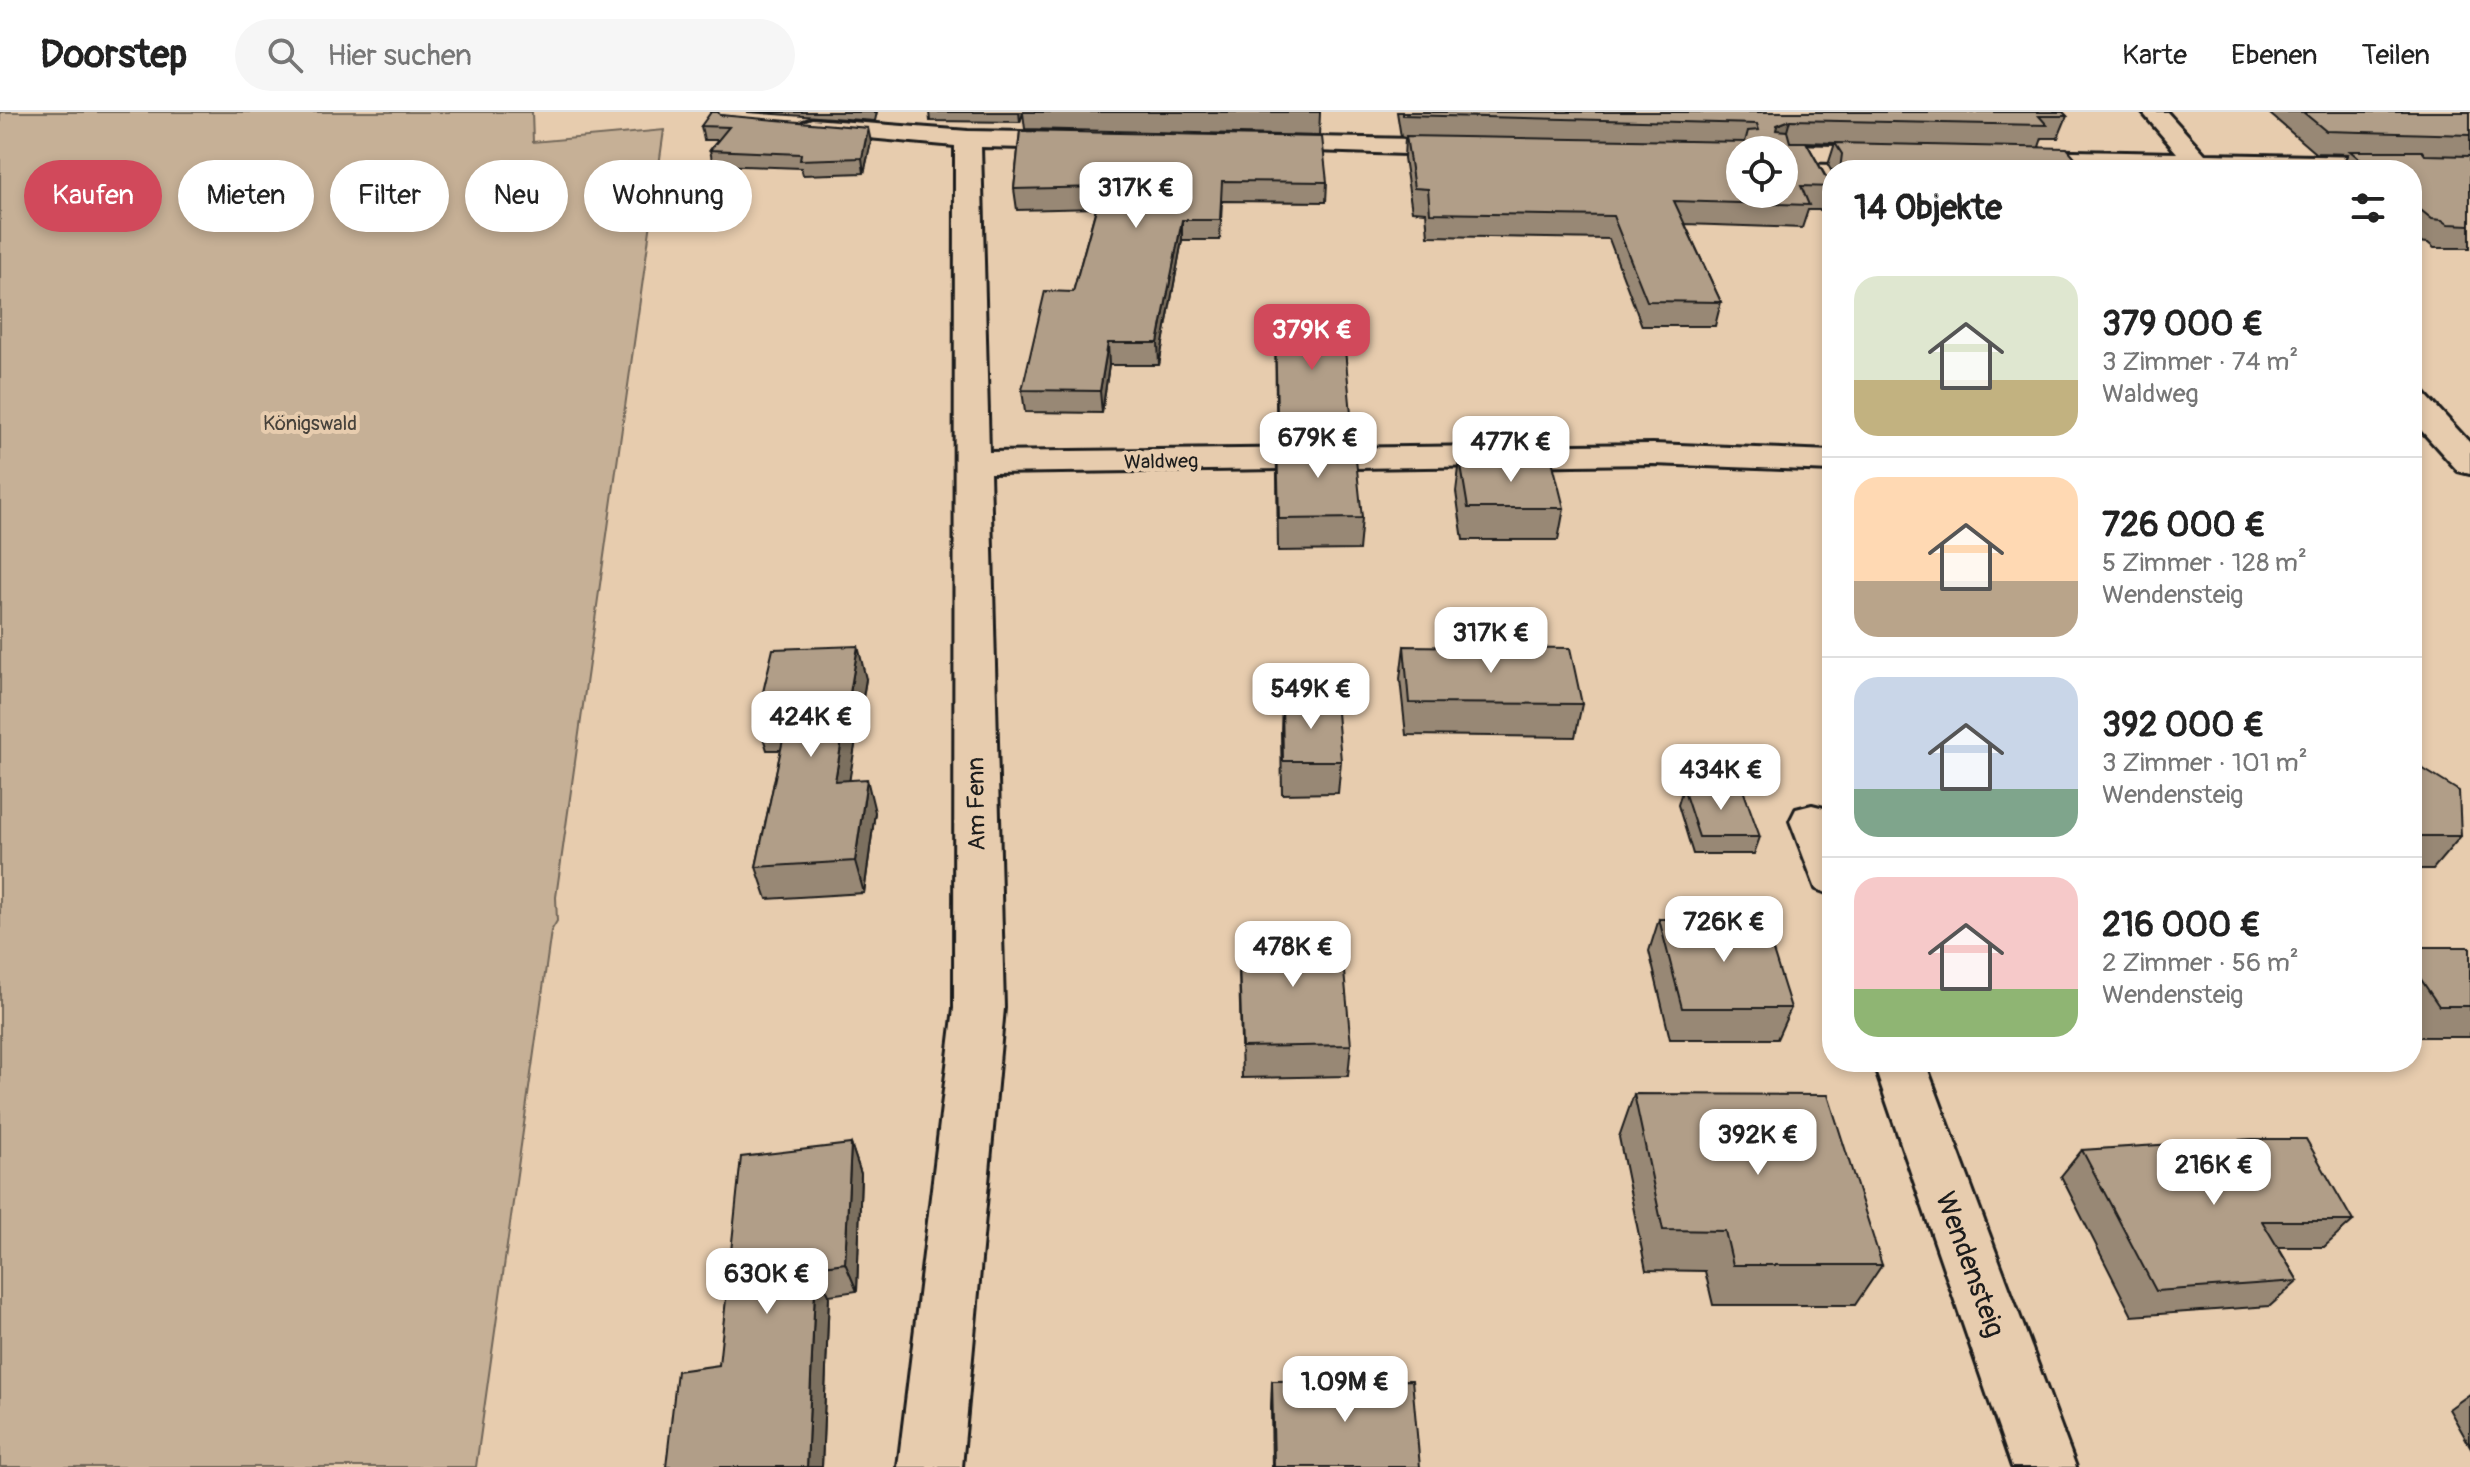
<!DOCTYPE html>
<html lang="de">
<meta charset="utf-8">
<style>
:root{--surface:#fff;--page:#f6f6f6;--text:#222;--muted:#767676;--line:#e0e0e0;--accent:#d1495b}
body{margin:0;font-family:Pangolin,sans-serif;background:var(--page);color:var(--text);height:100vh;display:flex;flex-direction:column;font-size:30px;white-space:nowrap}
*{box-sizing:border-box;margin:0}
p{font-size:26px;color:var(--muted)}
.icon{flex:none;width:44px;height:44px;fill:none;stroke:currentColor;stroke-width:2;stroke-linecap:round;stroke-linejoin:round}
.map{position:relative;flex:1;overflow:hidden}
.details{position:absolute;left:1822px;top:48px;width:600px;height:912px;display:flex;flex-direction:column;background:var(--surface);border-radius:32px;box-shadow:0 4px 12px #0003}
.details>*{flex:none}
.top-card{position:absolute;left:24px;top:48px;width:760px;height:72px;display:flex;gap:16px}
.tools{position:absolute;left:1726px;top:24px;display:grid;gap:16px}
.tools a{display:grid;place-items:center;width:72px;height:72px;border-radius:50%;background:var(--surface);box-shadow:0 4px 12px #0003;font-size:40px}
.price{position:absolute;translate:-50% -68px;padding:0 18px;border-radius:16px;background:#fff;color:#222;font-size:26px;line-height:52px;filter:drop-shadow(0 2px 4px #0008)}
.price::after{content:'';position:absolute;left:50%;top:48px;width:24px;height:18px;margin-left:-12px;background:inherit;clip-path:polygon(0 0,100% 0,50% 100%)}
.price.active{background:var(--accent);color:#fff}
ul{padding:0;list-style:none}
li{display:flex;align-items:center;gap:24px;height:200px;padding:0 32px}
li+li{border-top:2px solid var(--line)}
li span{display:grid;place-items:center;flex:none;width:224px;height:160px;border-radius:24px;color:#555}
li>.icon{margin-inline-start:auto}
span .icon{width:96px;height:96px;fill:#fffc;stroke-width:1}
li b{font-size:34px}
h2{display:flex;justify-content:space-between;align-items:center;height:96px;padding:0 32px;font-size:34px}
.tag{padding:0 28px;border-radius:36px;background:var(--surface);box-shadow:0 4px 12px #0003;font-size:28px;line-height:72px}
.tag.active{background:var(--accent);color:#fff}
header{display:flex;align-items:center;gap:48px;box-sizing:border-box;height:112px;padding:0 40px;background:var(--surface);border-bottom:2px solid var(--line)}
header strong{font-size:38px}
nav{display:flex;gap:44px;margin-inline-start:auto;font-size:28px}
.search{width:560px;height:72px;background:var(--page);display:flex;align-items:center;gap:20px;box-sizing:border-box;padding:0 28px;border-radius:44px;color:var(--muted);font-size:30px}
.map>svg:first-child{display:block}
.green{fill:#c6b096;stroke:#716659;stroke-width:2}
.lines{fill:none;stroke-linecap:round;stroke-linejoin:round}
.street-casing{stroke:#1c1c1c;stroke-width:6}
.street{fill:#e7ccae;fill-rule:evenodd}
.wall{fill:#988875;stroke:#1c1c1c;stroke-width:2}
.shaded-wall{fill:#7c6f5f;stroke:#1c1c1c;stroke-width:2}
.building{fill:#b19e88;stroke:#1c1c1c;stroke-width:2;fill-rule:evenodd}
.labels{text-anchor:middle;stroke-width:8;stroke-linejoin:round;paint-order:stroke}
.far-park-label{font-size:20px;fill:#46413a;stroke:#e7ccae}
.far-street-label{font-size:20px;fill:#1c1c1c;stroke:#e7ccae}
.street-label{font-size:24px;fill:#1c1c1c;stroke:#e7ccae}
.near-street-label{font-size:28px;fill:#1c1c1c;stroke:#e7ccae}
</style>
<header>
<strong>Doorstep</strong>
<div class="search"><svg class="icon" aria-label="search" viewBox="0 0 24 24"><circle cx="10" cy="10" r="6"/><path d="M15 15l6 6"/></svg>Hier suchen</div>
<nav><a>Karte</a><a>Ebenen</a><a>Teilen</a></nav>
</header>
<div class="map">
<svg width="2470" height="1355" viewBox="0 0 2470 1355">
<rect width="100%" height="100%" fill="#e7ccae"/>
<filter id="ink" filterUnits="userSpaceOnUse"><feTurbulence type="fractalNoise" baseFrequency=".0125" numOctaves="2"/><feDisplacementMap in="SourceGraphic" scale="16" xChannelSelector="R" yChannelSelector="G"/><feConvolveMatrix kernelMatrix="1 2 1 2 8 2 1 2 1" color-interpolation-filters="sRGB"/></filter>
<g filter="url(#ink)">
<path class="green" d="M 0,0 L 532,0 L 533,30 L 664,18 L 556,785 L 557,809 L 551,819 L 476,1355 L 0,1355 Z"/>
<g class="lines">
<g class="street-casing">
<g id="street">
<path d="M 2142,0 L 2167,0 L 2205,42 L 2470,47 L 2470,63 L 2412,62 L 2412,58 L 2018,54 L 2009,52 L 2005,46 L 2009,40 L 2018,38 L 2177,41 Z"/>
<path d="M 812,7 L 968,19 L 1078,21 L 1087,24 L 1091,29 L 1087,34 L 1078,37 L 981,35 L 989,340 L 1653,332 L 1832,339 L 1832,359 L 1653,352 L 990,361 L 1004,896 L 962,1355 L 898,1355 L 954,896 L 955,34 L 803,20 L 799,15 L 803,10 Z"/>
<path d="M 1263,24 L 1466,28 L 1475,31 L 1479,36 L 1475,41 L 1466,44 L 1254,37 L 1250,32 L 1254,27 Z"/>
<path d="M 1784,33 L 1890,35 L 1899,38 L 1903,43 L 1899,48 L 1890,51 L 1784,49 L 1784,38 L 1773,38 Z"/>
<path d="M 2412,278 L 2424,281 L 2470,331 L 2470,362 L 2458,359 L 2412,308 Z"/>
<path d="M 1812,693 L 1828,697 L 1832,705 L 1832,783 L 1816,777 L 1790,709 L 1796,697 Z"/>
<path d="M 1873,950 L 1925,950 L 2076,1355 L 2012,1355 Z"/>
</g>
</g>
<use href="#street" class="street"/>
</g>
<g class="wall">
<path d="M 747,0 L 877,0 L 875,9 Z"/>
<path d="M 929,0 L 1320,0 L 1320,1 L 1319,24 L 1025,17 L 1023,1 L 1020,10 L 930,9 Z"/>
<path d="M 1397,0 L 2063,0 L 2067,4 L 2058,26 L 2042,26 L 2039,35 L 2086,58 L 1832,58 L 1832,60 L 1828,53 L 1835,31 L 1806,30 L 1832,75 L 1832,98 L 1808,98 L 1802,116 L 1685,112 L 1721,190 L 1715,214 L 1642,214 L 1609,127 L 1428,124 L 1426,100 L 1412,99 L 1404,46 L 1405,26 L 1401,25 Z"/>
<path d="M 2271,0 L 2470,0 L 2470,136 L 2434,136 L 2428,131 L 2418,130 L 2412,125 L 2412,58 L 2339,58 L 2348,42 L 2315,41 L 2270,2 Z"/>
<path d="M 720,3 L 871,30 L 864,61 L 803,63 L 801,56 L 713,53 L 710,38 L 718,28 L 704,28 L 701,14 Z"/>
<path d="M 1020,19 L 1327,70 L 1326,90 L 1222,89 L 1220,128 L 1182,128 L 1159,253 L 1109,253 L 1102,301 L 1025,300 L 1022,278 L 1073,180 L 1096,96 L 1017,98 L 1014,77 Z"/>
<path d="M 1275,216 L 1351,302 L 1349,328 L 1362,406 L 1359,438 L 1278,439 Z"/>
<path d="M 1460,348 L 1564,396 L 1558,428 L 1463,428 L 1456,380 Z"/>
<path d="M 1404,534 L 1582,592 L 1575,625 L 1406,623 L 1400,567 Z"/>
<path d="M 866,567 L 849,668 L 875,700 L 864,781 L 767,787 L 756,755 L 781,638 L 767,638 L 757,606 Z"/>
<path d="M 1282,588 L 1341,649 L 1338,681 L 1282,682 L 1281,621 Z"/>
<path d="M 2412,650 L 2461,724 L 2433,757 L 2412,757 Z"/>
<path d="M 1683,676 L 1760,725 L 1754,742 L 1693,742 L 1678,693 Z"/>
<path d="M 1659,807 L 1791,896 L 1777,927 L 1670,927 L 1649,839 Z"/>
<path d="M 1238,821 L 1351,933 L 1348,964 L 1242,966 Z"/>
<rect x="2412" y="835" width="58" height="90"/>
<path d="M 1634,982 L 1882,1153 L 1855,1193 L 1713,1193 L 1705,1159 L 1646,1158 L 1619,1025 Z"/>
<path d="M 851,1032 L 861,1062 L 857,1179 L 829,1183 L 822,1355 L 719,1253 Z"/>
<path d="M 2082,1038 L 2353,1109 L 2324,1135 L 2278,1135 L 2298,1169 L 2270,1194 L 2132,1204 L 2061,1064 Z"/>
<path d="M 1272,1269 L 1420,1355 L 1272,1355 L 1271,1295 Z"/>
<path d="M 2470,1282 L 2470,1334 L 2449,1297 Z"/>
</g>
<g class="shaded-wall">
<path d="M 1019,0 L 1023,0 L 1023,1 L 1020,10 Z"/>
<path d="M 1790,8 L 1784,30 L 1772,35 L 1777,13 Z"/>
<path d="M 868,16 L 871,30 L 864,61 L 862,46 Z"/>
<path d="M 1182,108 L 1182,128 L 1159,253 L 1158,231 Z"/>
<path d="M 1108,231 L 1109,253 L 1102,301 L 1100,279 Z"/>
<path d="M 858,534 L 866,567 L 844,701 L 835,669 Z"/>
<path d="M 867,667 L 875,700 L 864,781 L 855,749 Z"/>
<path d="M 851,1032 L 861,1062 L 857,1179 L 845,1151 Z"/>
<path d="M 816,1155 L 829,1183 L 822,1355 L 807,1355 Z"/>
</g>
<g class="building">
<path d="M 711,0 L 718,0 L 720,3 L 868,16 L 862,46 L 800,48 L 801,42 L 710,38 L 729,15 L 701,14 Z"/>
<path d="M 1402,0 L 2063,0 L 2067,4 L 2039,4 L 2047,13 L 1790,8 L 1777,13 L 1776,18 L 1787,19 L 1790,30 L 1806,30 L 1825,64 L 1832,69 L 1832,75 L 1801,74 L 1809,93 L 1674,89 L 1721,190 L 1647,189 L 1613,104 L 1430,101 L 1428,77 L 1414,76 L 1406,24 L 1745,30 L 1748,19 L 1759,18 L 1757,12 L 1402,3 ZM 1740,38 L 1784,38 L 1784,82 L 1740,82 Z"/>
<path d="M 2303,0 L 2470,0 L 2470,23 L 2326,19 Z"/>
<path d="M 1020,19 L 1322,25 L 1327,70 L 1222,69 L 1220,108 L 1182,108 L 1158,231 L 1108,231 L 1100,279 L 1022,278 L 1045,179 L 1073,180 L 1102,75 L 1014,77 Z"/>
<path d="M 1835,31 L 2067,36 L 2086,58 L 1840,58 L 1842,42 Z"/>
<path d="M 2350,39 L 2422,39 L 2425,43 L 2470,44 L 2470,113 L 2448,112 L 2442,108 L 2432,107 L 2412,91 L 2412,58 L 2373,58 Z"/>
<path d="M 1275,216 L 1343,216 L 1351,302 L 1277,302 Z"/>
<path d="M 1354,328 L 1362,406 L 1279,407 L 1277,329 Z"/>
<path d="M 1460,348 L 1552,348 L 1564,396 L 1468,396 Z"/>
<path d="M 858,534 L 835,669 L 867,667 L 855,749 L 756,755 L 788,604 L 757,606 L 773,537 Z"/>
<path d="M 1404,534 L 1570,536 L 1582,592 L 1409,591 Z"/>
<path d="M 1282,588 L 1336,588 L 1341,649 L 1283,649 Z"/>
<path d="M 2412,650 L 2459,679 L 2461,724 L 2412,724 Z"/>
<path d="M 1742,675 L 1760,725 L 1699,725 L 1683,676 Z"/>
<path d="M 1659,807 L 1763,807 L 1791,896 L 1682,896 Z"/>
<path d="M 1340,818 L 1351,933 L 1242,935 L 1238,821 Z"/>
<path d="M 2412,835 L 2470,835 L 2470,894 L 2439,894 L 2412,854 Z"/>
<path d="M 1634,982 L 1828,983 L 1882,1153 L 1733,1153 L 1725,1119 L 1663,1118 Z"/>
<path d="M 2252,1027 L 2306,1027 L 2353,1109 L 2262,1109 L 2298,1169 L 2156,1179 L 2082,1038 Z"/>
<path d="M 851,1032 L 845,1151 L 816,1155 L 807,1355 L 666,1355 L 677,1259 L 719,1253 L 741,1045 Z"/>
<path d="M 1412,1268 L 1420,1355 L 1274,1355 L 1272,1269 Z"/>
</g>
</g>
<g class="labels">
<g class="far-park-label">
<text x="310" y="318">Königswald</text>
</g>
<g class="far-street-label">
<text transform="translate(1161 349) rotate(-1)" y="7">Waldweg</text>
</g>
<g class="street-label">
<text transform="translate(976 692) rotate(-91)" y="8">Am Fenn</text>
</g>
<g class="near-street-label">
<text transform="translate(1971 1152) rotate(70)" y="10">Wendensteig</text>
</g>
</g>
</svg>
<div class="tools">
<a><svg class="icon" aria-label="locate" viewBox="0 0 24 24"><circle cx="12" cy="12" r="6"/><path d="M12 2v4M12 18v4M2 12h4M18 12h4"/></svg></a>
</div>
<b class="price" style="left:1136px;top:118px">317K €</b>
<b class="price active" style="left:1312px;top:260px">379K €</b>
<b class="price" style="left:1318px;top:368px">679K €</b>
<b class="price" style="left:1511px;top:372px">477K €</b>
<b class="price" style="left:1491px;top:563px">317K €</b>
<b class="price" style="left:1311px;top:619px">549K €</b>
<b class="price" style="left:811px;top:647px">424K €</b>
<b class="price" style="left:1721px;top:700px">434K €</b>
<b class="price" style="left:1724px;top:852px">726K €</b>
<b class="price" style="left:1293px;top:877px">478K €</b>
<b class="price" style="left:1758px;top:1065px">392K €</b>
<b class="price" style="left:2214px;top:1095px">216K €</b>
<b class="price" style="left:767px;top:1204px">630K €</b>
<b class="price" style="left:1345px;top:1312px">1.09M €</b>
<div class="top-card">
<a class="tag active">Kaufen</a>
<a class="tag">Mieten</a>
<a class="tag">Filter</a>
<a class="tag">Neu</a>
<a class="tag">Wohnung</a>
</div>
<section class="details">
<h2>14 Objekte<svg class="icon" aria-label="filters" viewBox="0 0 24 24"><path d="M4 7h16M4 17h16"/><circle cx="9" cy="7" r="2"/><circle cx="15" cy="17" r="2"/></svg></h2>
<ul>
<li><span style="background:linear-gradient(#dfe7d0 65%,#c2b280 0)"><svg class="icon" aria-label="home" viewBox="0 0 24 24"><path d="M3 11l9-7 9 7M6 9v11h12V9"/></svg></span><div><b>379 000 €</b><p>3 Zimmer · 74 m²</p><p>Waldweg</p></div></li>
<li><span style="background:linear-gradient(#ffd9b3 65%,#b9a48a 0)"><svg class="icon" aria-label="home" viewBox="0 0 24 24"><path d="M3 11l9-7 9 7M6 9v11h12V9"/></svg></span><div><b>726 000 €</b><p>5 Zimmer · 128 m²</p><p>Wendensteig</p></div></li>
<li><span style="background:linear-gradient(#c9d6e8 70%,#7fa58c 0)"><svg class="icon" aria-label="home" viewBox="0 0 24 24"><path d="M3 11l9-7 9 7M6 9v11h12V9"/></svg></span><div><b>392 000 €</b><p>3 Zimmer · 101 m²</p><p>Wendensteig</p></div></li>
<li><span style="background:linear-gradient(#f6c9c9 70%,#8fb573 0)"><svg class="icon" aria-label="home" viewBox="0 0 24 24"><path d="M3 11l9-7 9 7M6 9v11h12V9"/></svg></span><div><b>216 000 €</b><p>2 Zimmer · 56 m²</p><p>Wendensteig</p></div></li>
</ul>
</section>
</div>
